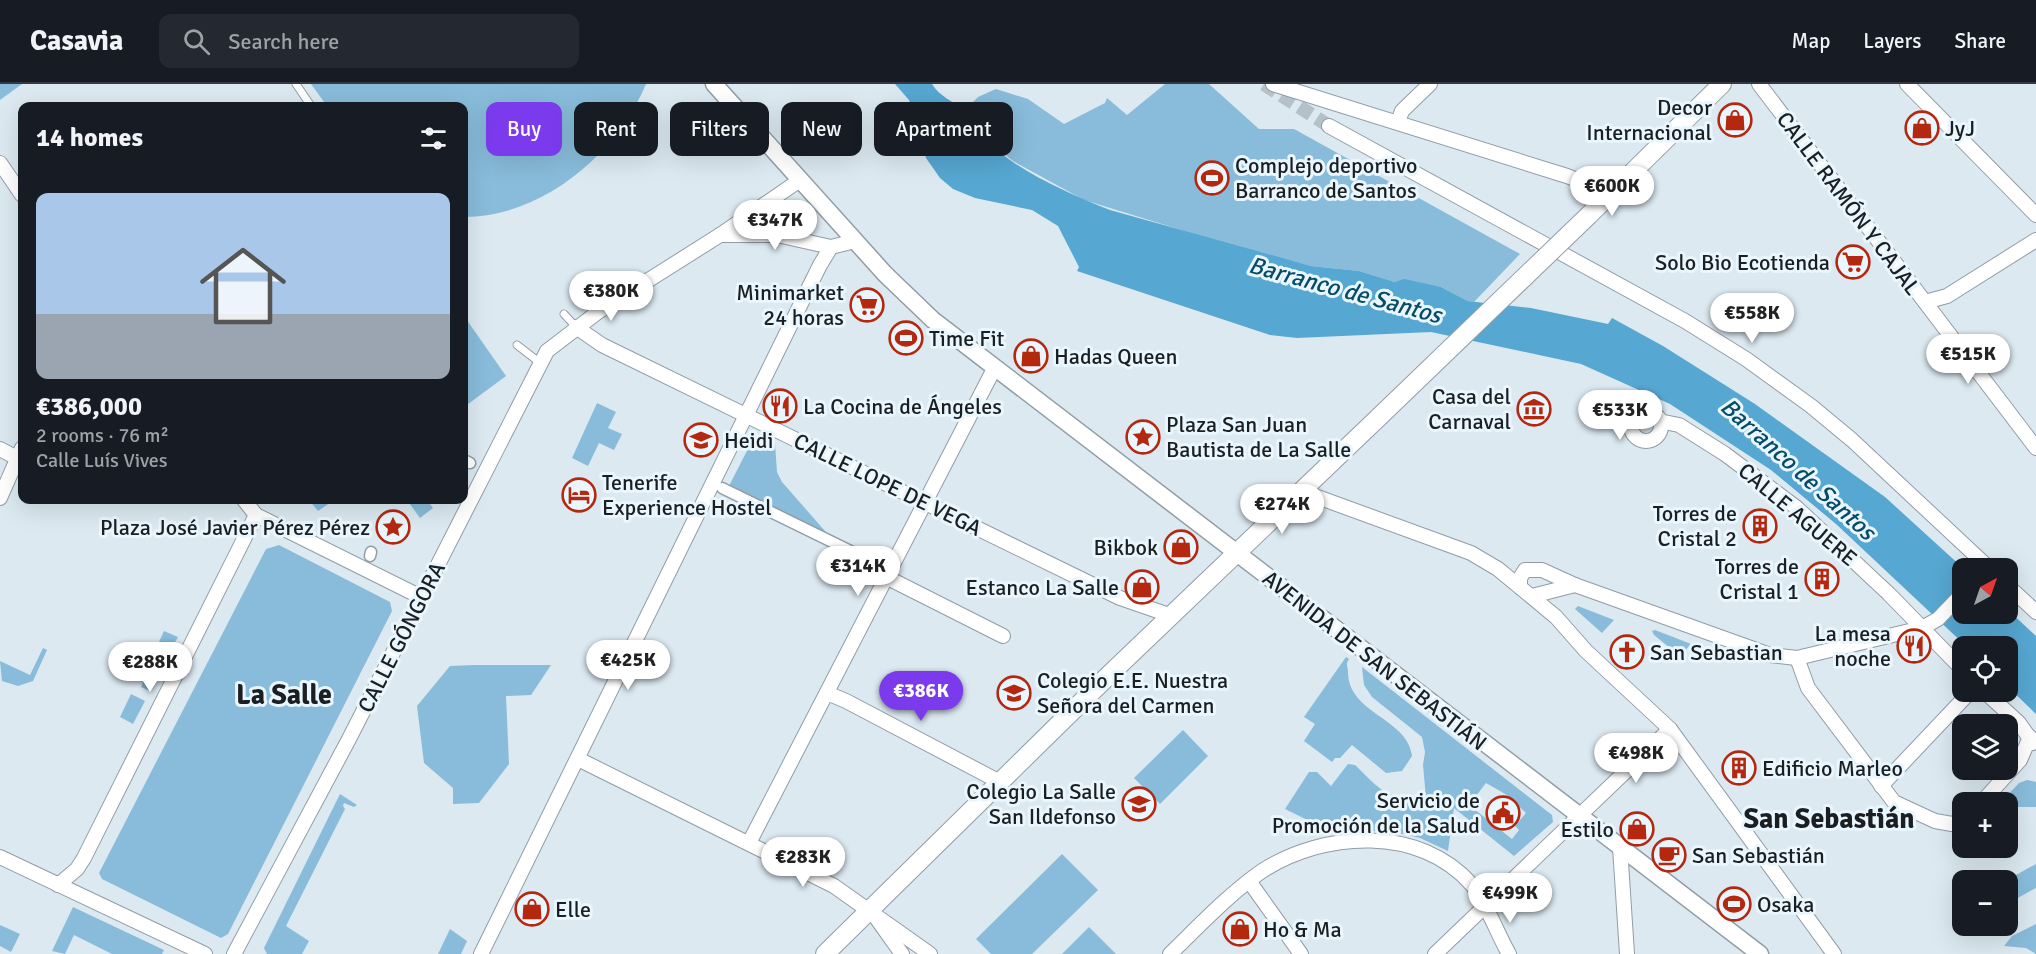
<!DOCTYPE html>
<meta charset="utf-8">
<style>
:root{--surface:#171b24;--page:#242831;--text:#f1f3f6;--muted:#9ea1a6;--line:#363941;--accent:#7c3aed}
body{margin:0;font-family:Signika,sans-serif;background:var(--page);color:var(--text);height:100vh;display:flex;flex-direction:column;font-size:22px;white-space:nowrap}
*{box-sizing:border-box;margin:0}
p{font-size:20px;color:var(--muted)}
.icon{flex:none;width:33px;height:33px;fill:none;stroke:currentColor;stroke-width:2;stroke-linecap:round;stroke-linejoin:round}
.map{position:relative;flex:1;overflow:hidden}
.panel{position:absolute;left:18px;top:18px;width:450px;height:402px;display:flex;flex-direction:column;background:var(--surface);border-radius:12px;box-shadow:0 6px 24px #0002}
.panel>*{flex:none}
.hud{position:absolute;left:486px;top:18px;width:570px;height:54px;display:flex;gap:12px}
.needle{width:39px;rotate:40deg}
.fabs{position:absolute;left:1952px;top:474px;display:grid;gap:12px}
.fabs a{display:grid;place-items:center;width:66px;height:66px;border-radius:12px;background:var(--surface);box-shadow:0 6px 24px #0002;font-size:30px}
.price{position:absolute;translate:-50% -51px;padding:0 14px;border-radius:21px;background:#fff;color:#222;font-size:20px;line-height:39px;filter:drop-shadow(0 2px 3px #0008)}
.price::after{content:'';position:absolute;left:50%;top:36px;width:18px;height:14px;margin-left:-9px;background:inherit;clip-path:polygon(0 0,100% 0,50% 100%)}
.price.current{background:var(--accent);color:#fff}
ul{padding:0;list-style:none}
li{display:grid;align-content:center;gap:12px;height:318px;padding:0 18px}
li+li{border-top:2px solid var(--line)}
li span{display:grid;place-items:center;height:186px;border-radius:12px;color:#555}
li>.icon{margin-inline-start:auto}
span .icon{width:108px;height:108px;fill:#fffc;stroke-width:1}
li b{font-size:26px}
h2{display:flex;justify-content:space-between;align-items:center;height:72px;padding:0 18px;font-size:26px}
.chip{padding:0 21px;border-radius:12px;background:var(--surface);box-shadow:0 6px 24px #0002;font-size:21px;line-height:54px}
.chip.current{background:var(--accent);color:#fff}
header{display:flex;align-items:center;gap:36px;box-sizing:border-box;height:84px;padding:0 30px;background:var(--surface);border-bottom:2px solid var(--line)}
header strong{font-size:28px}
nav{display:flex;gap:33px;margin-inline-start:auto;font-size:21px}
.search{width:420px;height:54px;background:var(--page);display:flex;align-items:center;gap:15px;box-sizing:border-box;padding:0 21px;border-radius:12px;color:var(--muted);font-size:22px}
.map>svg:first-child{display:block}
.green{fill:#88bcda;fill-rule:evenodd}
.water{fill:#56a7d2}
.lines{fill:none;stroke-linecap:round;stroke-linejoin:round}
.minor-tunnel{stroke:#b5c1c8;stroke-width:14;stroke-dasharray:14 7;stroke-linecap:butt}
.service-casing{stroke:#919da5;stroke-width:9}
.pedestrian-casing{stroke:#919da5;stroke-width:13}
.minor-casing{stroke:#919da5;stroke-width:16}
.tertiary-casing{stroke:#919da5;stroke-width:19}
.secondary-casing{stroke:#919da5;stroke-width:20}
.service{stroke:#fff;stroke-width:7}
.pedestrian{stroke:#fff;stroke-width:10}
.minor{stroke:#fff;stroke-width:14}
.tertiary{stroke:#fff;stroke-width:16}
.secondary{stroke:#fff;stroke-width:18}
.secondary-bridge-casing{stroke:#919da5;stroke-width:20;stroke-linecap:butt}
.secondary-bridge{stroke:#fff;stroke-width:18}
.labels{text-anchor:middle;stroke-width:6;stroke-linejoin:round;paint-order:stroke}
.poi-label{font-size:22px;fill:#1b1f22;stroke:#e9f6fe;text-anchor:start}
.street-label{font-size:22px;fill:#1b1f22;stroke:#e9f6fe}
.water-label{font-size:24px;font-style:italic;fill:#064c69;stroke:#e9f6fe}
.district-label{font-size:28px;font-weight:bold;fill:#1b1f22;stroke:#e9f6fe}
</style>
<header>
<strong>Casavia</strong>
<div class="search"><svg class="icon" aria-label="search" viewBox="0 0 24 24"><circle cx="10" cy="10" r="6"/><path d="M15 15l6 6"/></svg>Search here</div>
<nav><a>Map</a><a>Layers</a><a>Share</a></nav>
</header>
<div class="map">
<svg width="2036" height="870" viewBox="0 0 2036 870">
<rect width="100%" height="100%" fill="#dce9f1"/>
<g class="green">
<path d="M 0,0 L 22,0 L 0,16 Z"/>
<path d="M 311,0 L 646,0 C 617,70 542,133 464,133 L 464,22 L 327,22 Z"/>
<path d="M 1165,0 L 1209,0 L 1259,45 L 1294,45 L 1520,170 L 1474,218 L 1466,217 L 1441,203 L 1395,198 L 1359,187 L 1311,182 L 1230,161 L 1084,116 L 1013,77 L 994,62 L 964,27 L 978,13 L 996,5 L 1028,15 L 1064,40 L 1105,19 L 1107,14 L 1127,31 Z"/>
<path d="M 795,120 L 814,141 L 773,134 Z"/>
<path d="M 464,232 L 506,292 L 464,323 Z"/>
<path d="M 597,319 L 616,328 L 608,344 L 622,350 L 614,366 L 599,359 L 588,382 L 572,374 Z"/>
<path d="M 758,351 L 775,360 L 777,388 L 782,398 L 832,455 L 729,402 L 753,355 Z"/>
<path d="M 309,416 L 334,416 L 318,427 Z"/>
<path d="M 407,416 L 427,416 L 433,424 L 420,434 Z"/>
<path d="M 279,461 L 390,518 L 392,527 L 228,850 L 221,854 L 102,795 L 99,789 L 266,465 Z"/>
<path d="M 1578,522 L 1614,536 L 1602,549 L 1575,525 Z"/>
<path d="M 1655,546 L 1691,560 L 1680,572 L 1654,551 L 1652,547 Z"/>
<path d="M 164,547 L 178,553 L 165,577 L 153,571 Z"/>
<path d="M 43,564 L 47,566 L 33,597 L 18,602 L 2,597 L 0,577 L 30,591 Z"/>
<path d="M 1346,573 L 1349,575 C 1345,581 1348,581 1348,588 C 1348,630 1408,634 1412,672 L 1402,687 L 1386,689 L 1352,661 L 1340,674 L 1335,674 L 1332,678 L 1304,657 L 1315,640 L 1304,633 Z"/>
<path d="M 154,578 L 162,582 L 150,607 L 141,603 Z"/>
<path d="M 474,581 L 551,581 L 531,611 L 506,612 L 509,680 L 479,719 L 453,720 L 453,704 L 424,679 L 417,622 L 450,582 Z"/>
<path d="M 1362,583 L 1552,731 L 1553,738 L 1514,772 L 1454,724 L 1448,767 L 1420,754 L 1390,747 L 1332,748 L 1285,725 L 1309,688 L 1317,688 L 1331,702 L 1348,680 L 1355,681 C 1383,708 1385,715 1426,714 L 1423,681 L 1425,668 L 1422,653 L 1372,613 L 1364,601 ZM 1486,699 L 1507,711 L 1526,729 L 1515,742 L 1519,746 L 1512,755 L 1469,721 Z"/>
<path d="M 131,610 L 145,617 L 133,640 L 120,633 Z"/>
<path d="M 1183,646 L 1208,672 L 1160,720 L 1134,694 Z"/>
<path d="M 2027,696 L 2036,698 L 2036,723 L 2016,723 L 2016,729 L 2007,736 L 2007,718 L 2001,718 L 2019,699 Z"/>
<path d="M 340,710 L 357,721 L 354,723 L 344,719 L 343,722 L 345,725 L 286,842 L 309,857 L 302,870 L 267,870 L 264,864 Z"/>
<path d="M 1062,770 L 1098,806 L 1032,870 L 991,870 L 976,855 Z"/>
<path d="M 2036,780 L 2036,804 L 2007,820 L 2007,796 Z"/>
<path d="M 73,823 L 164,866 L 162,870 L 112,870 L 74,851 L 65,870 L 52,867 Z"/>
<path d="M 2036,840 L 2036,870 L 2026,864 L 2004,862 L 2012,852 Z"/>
<path d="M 0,841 L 20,850 L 11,868 L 0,862 Z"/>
<path d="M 1089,843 L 1116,870 L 1062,870 Z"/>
<path d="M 450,845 L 467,857 L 461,870 L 438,870 Z"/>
</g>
<path class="water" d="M 895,0 L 932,0 C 940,13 952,16 963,26 C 975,37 982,51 993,62 C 1021,89 1074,112 1110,126 L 1311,182 L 1359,187 L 1395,198 L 1404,195 L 1441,203 L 1467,217 L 1531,224 L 1608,240 L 1612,234 L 1663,262 L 1755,320 L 1885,413 L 1963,484 L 1962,530 L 2007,530 L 2007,525 L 2036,552 L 2036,630 L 2007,602 L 2007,562 L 1966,562 L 1836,440 L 1771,386 L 1670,320 L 1581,280 L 1431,248 L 1297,254 L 1270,251 L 1077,187 L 1079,183 L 1058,142 L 1032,126 L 975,114 L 953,105 L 940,94 L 926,74 L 909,16 Z"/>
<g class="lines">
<path class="minor-tunnel" d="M 1264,0 L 1329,42"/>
<g class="service-casing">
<g id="service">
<path d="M 296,0 L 311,22"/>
<path d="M 564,230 L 576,243"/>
<path d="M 517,261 L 539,278"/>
</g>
</g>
<g class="pedestrian-casing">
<g id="pedestrian">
<path d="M 466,377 L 470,379"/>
<path d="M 722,404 L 875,479"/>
<path d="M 370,472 L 371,468"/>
</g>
</g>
<g class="minor-casing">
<g id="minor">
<path d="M 1273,0 L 1567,92 L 1610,109"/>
<path d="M 1759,0 L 2036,364"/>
<path d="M 1907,0 L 2036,131"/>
<path d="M 1398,38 L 1402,27 L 1430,0"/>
<path d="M 1329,42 L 1685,237 L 1746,275 L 1811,322 L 1852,356 L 1989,484"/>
<path d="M 0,79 L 22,111"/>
<path d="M 720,151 L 777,151 L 831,163"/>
<path d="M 1925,218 L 1947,212 L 2036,156"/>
<path d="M 576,243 L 602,261 L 1120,514 L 1172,532"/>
<circle cx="1646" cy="342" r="15"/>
<path d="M 1659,337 L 1679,341 L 1725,370 L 1797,424 L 1889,510 L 1962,585"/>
<path d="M 0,365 L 17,374"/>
<path d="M 1301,407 L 1471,469 L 1498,485 L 1556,533 L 1586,567 L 1670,645 L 1834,870"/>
<path d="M 0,414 L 22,364"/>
<path d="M 244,416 L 256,431 L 421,513"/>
<path d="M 886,493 L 1003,552"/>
<path d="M 2007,501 L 2036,528"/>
<path d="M 1520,503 L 1520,494 L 1525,486 L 1542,486 L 1575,501 L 1751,564 L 1770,571 L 1797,574 L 1922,544 L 1938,535 L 1962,510"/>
<path d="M 1532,512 L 1575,501"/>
<path d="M 1797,574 L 1808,604 L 1894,718 L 1935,737 L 1952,740 L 1962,736"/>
<path d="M 1985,608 L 2019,639 L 2033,659"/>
<path d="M 827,609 L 846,617 L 1000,698"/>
<path d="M 578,675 L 834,802 L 930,870"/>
<path d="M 1881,702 L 1970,608"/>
<path d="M 1982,718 L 2020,676 L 2030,653"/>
<path d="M 749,759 L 995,283"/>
<path d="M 1620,763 L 1627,870"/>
<path d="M 0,773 L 205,870"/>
<path d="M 1249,797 L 1301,870"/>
<path d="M 58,801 L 77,785 L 84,774 L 256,431"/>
<path d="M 877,835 L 902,870"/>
<path d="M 234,870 L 349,655 L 547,267 L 598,228 L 720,151 L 800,96"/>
<path d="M 481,870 L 820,181 L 831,163 L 855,157"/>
<path d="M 1170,870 C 1199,842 1229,810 1262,787 C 1324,747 1420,741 1472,801 C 1485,816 1498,851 1509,870"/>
<path d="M 1435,870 L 1670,645"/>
</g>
</g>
<g class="tertiary-casing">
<path id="tertiary" d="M 714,0 L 885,190 L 933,236 L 1760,870"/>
</g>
<g class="secondary-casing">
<g id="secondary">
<path d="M 1589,131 L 1722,0"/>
<path d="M 825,870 L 1111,589 L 1379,333"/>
</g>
</g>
<use href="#service" class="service"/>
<use href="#pedestrian" class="pedestrian"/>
<use href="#minor" class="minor"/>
<use href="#tertiary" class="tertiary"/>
<use href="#secondary" class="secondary"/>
<g class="secondary-bridge-casing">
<path id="secondary-bridge" d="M 1379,333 L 1589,131"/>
</g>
<use href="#secondary-bridge" class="secondary-bridge"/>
</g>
<defs>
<g id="shop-ring" transform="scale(1.725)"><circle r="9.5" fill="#e9f6fe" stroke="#b52810" stroke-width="1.5"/><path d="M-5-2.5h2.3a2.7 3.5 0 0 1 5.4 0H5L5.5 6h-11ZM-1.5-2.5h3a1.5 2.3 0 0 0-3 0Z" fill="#b52810"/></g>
<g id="stadium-ring" transform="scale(1.725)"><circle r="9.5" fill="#e9f6fe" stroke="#b52810" stroke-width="1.5"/><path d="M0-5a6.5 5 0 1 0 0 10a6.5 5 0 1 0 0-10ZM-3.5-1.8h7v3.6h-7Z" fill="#b52810"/></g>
<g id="supermarket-ring" transform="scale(1.725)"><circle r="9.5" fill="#e9f6fe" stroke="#b52810" stroke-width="1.5"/><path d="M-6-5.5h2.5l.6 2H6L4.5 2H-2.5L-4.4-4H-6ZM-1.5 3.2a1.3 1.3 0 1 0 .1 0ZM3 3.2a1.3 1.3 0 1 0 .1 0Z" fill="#b52810"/></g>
<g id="restaurant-ring" transform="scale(1.725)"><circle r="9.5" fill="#e9f6fe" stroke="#b52810" stroke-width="1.5"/><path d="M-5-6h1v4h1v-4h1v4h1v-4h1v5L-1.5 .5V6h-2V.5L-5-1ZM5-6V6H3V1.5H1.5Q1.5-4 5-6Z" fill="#b52810"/></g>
<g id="museum-ring" transform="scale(1.725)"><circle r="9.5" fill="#e9f6fe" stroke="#b52810" stroke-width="1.5"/><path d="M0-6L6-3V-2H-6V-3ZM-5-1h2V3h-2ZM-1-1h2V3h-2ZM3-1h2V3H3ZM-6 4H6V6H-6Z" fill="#b52810"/></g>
<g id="sight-ring" transform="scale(1.725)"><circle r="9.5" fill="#e9f6fe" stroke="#b52810" stroke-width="1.5"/><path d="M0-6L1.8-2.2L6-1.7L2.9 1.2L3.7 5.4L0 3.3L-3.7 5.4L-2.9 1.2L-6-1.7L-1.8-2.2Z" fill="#b52810"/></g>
<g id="school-ring" transform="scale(1.725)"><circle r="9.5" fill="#e9f6fe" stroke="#b52810" stroke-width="1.5"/><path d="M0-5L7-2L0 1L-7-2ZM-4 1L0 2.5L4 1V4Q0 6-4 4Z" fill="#b52810"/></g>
<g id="hotel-ring" transform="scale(1.725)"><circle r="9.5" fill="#e9f6fe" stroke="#b52810" stroke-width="1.5"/><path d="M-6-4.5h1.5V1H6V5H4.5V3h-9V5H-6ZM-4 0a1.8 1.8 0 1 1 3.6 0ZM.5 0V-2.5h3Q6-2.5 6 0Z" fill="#b52810"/></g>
<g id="building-ring" transform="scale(1.725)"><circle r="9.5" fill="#e9f6fe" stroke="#b52810" stroke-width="1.5"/><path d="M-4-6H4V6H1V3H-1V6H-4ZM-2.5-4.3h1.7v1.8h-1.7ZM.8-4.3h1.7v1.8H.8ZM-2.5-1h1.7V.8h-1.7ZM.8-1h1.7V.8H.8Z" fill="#b52810"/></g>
<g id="church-ring" transform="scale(1.725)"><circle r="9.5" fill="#e9f6fe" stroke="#b52810" stroke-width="1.5"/><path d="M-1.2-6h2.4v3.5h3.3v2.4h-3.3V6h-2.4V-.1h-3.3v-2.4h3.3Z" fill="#b52810"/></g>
<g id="civic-ring" transform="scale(1.725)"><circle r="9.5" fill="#e9f6fe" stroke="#b52810" stroke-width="1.5"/><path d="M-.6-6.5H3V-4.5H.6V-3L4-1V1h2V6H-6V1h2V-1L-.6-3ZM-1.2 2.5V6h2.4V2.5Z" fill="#b52810"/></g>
<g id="cafe-ring" transform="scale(1.725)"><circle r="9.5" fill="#e9f6fe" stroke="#b52810" stroke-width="1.5"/><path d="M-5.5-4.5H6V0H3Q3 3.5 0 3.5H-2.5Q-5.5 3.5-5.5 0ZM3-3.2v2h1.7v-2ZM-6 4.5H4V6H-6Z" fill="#b52810"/></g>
</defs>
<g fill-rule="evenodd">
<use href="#shop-ring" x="1735" y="36"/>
<use href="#shop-ring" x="1922" y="44"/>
<use href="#stadium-ring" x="1212" y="94"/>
<use href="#supermarket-ring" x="1853" y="178"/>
<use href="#supermarket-ring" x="867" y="221"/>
<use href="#stadium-ring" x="906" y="254"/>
<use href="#shop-ring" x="1031" y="272"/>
<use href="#restaurant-ring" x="780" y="322"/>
<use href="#museum-ring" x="1534" y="325"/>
<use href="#sight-ring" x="1143" y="353"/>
<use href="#school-ring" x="701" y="356"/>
<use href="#hotel-ring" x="579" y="411"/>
<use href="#building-ring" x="1760" y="442"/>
<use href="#sight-ring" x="393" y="443"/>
<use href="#shop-ring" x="1181" y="463"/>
<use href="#building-ring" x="1822" y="495"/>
<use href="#shop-ring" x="1142" y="503"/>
<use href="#restaurant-ring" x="1914" y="562"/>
<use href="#church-ring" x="1627" y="568"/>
<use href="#school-ring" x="1014" y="609"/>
<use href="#building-ring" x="1739" y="684"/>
<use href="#school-ring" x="1139" y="720"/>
<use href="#civic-ring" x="1503" y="729"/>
<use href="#shop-ring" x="1637" y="745"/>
<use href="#cafe-ring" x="1669" y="771"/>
<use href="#stadium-ring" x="1734" y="820"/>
<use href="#shop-ring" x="532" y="825"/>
<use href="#shop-ring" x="1240" y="845"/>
</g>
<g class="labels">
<g class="poi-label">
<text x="1712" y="31" text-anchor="end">Decor<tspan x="1712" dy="25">Internacional</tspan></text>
<text x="1945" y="52">JyJ</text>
<text x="1235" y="89">Complejo deportivo<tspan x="1235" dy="25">Barranco de Santos</tspan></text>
<text x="1830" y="186" text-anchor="end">Solo Bio Ecotienda</text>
<text x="844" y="216" text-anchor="end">Minimarket<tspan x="844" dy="25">24 horas</tspan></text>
<text x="929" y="262">Time Fit</text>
<text x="1054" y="280">Hadas Queen</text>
<text x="1511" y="320" text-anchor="end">Casa del<tspan x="1511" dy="25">Carnaval</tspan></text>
<text x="803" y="330">La Cocina de Ángeles</text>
<text x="1166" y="348">Plaza San Juan<tspan x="1166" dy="25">Bautista de La Salle</tspan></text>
<text x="724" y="364">Heidi</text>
<text x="602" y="406">Tenerife<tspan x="602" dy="25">Experience Hostel</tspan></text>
<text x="1737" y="437" text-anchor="end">Torres de<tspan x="1737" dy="25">Cristal 2</tspan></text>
<text x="370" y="451" text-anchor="end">Plaza José Javier Pérez Pérez</text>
<text x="1158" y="471" text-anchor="end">Bikbok</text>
<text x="1799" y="490" text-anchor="end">Torres de<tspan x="1799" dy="25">Cristal 1</tspan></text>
<text x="1119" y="511" text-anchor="end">Estanco La Salle</text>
<text x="1891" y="557" text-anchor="end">La mesa<tspan x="1891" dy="25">noche</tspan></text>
<text x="1650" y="576">San Sebastian</text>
<text x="1037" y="604">Colegio E.E. Nuestra<tspan x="1037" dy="25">Señora del Carmen</tspan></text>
<text x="1762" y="692">Edificio Marleo</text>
<text x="1116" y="715" text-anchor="end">Colegio La Salle<tspan x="1116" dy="25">San Ildefonso</tspan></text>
<text x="1480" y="724" text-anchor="end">Servicio de<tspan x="1480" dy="25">Promoción de la Salud</tspan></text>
<text x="1614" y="753" text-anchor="end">Estilo</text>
<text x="1692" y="779">San Sebastián</text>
<text x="1757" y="828">Osaka</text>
<text x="555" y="833">Elle</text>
<text x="1263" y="853">Ho &amp; Ma</text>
</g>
<g class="street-label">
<text transform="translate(1849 119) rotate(53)" y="8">CALLE RAMÓN Y CAJAL</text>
<text transform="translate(888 400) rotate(26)" y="8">CALLE LOPE DE VEGA</text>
<text transform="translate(1798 430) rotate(40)" y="8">CALLE AGUERE</text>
<text transform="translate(401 553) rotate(-63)" y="8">CALLE GÓNGORA</text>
<text transform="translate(1375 576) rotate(38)" y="8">AVENIDA DE SAN SEBASTIÁN</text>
</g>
<g class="water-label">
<text transform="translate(1345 206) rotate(15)" y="8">Barranco de Santos</text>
<text transform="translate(1798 385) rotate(42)" y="8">Barranco de Santos</text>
</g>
<g class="district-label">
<text x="284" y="620">La Salle</text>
<text x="1829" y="744">San Sebastián</text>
</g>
</g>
</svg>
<div class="fabs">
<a><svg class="needle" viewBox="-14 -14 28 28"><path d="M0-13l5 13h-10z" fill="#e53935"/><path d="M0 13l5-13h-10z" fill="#9ea1a6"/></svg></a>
<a><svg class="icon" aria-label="locate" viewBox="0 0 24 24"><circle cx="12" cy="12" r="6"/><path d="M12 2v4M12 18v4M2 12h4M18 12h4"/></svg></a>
<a><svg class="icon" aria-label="layers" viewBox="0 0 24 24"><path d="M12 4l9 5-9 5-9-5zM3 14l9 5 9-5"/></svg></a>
<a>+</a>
<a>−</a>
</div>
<b class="price" style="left:1612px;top:133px">€600K</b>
<b class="price" style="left:775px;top:167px">€347K</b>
<b class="price" style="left:611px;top:238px">€380K</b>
<b class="price" style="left:1752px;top:260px">€558K</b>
<b class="price" style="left:1968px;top:301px">€515K</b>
<b class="price" style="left:1620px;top:357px">€533K</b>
<b class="price" style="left:1282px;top:451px">€274K</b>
<b class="price" style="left:858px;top:513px">€314K</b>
<b class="price" style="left:628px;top:607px">€425K</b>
<b class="price" style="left:150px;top:609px">€288K</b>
<b class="price current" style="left:921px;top:638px">€386K</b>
<b class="price" style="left:1636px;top:700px">€498K</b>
<b class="price" style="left:803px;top:804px">€283K</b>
<b class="price" style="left:1510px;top:840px">€499K</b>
<div class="hud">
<a class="chip current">Buy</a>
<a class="chip">Rent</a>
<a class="chip">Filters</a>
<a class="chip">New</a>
<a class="chip">Apartment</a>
</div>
<section class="panel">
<h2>14 homes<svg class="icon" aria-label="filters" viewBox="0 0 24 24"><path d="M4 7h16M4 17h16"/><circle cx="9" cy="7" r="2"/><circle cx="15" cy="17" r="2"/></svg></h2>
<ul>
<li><span style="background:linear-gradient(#a9c7e8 65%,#9aa5b1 0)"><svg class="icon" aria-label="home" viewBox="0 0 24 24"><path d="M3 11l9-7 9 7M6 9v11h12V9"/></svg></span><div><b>€386,000</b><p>2 rooms · 76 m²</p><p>Calle Luís Vives</p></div></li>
</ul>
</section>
</div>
